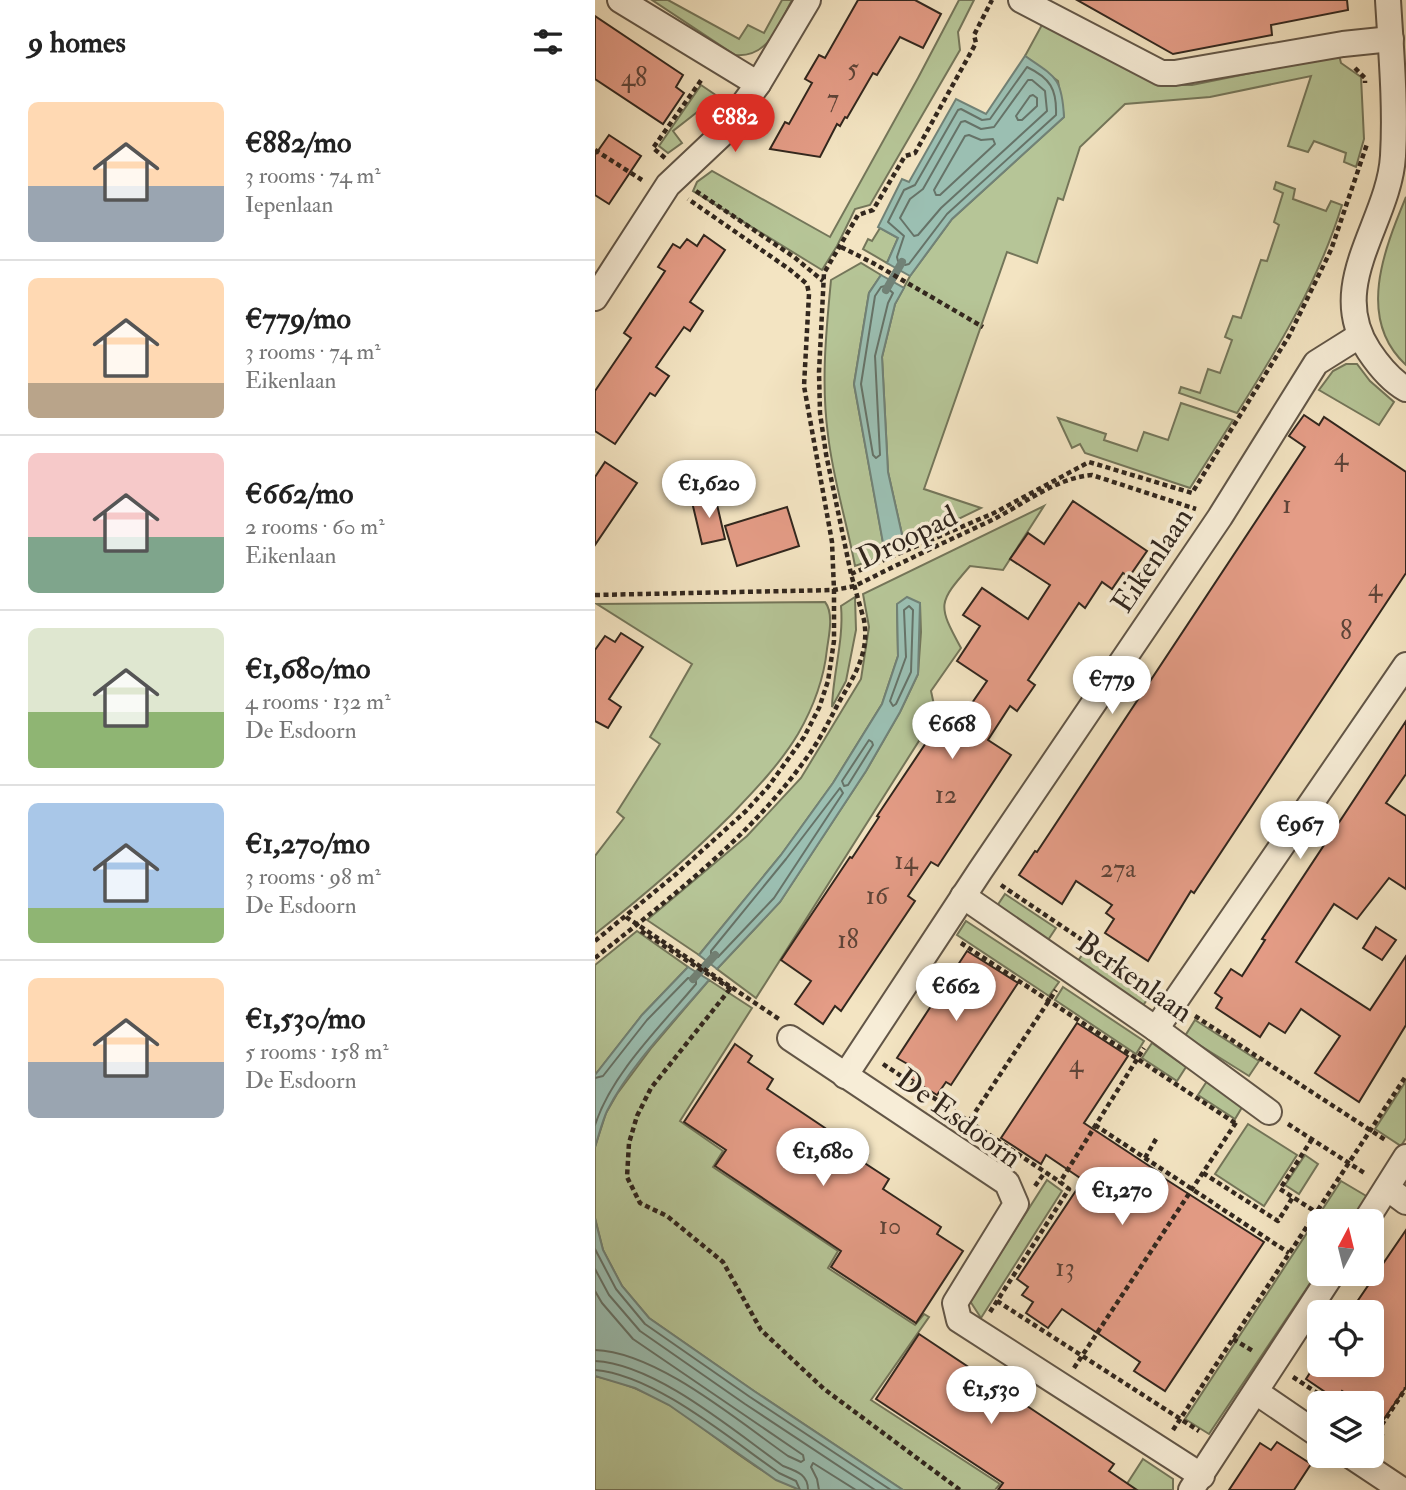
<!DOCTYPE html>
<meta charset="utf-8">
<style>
:root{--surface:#fff;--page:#f2f2f2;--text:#222;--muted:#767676;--line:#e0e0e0;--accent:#d93025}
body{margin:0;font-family:"IM FELL Double Pica",serif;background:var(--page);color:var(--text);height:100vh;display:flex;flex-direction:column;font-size:26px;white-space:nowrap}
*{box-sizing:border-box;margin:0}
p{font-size:23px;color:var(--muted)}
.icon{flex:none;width:38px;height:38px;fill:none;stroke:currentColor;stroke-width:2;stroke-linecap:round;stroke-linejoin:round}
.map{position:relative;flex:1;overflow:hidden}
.panel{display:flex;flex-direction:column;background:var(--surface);width:595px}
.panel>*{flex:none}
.needle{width:46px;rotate:7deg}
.fabs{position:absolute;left:712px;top:1209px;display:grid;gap:14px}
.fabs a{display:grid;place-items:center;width:77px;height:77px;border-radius:10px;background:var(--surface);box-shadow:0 4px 18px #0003;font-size:35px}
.price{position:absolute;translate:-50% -60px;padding:0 16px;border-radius:24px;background:#fff;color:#222;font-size:23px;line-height:46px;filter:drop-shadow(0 2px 4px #0008)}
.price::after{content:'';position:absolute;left:50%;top:42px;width:21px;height:16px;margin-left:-10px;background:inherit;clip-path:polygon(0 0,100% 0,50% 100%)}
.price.on{background:var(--accent);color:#fff}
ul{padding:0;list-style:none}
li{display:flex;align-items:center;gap:21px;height:175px;padding:0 28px}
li+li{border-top:2px solid var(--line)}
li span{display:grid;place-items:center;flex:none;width:196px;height:140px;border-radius:10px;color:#555}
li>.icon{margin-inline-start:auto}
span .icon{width:84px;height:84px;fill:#fffc;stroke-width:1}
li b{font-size:30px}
h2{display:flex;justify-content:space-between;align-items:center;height:84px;padding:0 28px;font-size:30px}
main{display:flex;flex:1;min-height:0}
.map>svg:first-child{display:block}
.green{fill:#b6c597;stroke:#74765a;stroke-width:2}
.water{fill:#9bbfb2;stroke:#718277;stroke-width:2}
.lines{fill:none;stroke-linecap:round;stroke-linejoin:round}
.shore{stroke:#667368;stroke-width:2}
.stream{stroke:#718277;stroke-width:8}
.building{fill:#e49c86;stroke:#32271e;stroke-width:2}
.minor-casing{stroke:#625647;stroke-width:28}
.path{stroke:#32271e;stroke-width:4.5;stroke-dasharray:5 3.5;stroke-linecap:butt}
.minor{stroke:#f7edd7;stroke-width:24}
.labels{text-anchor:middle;stroke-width:7;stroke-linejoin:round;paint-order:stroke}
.number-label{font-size:26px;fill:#5e4438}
.street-label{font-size:30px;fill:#32271e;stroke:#f7edd7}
</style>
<main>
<section class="panel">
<h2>9 homes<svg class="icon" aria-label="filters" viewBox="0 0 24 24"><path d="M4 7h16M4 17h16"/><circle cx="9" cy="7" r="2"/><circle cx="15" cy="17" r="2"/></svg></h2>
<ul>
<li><span style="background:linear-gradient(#ffd9b3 60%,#9aa5b1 0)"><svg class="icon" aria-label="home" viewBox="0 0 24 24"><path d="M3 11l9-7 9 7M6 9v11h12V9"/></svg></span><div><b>€882/mo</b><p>3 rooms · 74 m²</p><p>Iepenlaan</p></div></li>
<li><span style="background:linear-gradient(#ffd9b3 75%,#b9a48a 0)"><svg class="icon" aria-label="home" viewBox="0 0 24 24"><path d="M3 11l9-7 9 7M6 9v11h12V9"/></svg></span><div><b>€779/mo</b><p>3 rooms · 74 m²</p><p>Eikenlaan</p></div></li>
<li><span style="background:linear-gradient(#f6c9c9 60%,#7fa58c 0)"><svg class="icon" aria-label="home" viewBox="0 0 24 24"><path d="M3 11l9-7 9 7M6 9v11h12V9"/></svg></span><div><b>€662/mo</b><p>2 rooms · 60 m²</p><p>Eikenlaan</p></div></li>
<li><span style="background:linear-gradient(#dfe7d0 60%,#8fb573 0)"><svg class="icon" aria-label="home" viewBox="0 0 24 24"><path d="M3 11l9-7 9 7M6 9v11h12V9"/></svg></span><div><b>€1,680/mo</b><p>4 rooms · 132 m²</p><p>De Esdoorn</p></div></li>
<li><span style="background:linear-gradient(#a9c7e8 75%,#8fb573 0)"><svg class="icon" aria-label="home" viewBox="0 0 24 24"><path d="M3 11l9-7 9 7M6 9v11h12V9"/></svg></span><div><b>€1,270/mo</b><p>3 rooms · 98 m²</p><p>De Esdoorn</p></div></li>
<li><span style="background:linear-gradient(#ffd9b3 60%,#9aa5b1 0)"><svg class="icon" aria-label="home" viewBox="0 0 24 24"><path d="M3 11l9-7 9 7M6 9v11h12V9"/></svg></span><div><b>€1,530/mo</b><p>5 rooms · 158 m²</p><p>De Esdoorn</p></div></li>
</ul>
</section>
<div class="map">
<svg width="811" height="1490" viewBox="0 0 811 1490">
<rect width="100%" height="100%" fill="#f3e4c2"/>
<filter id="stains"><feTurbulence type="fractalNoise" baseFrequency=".00286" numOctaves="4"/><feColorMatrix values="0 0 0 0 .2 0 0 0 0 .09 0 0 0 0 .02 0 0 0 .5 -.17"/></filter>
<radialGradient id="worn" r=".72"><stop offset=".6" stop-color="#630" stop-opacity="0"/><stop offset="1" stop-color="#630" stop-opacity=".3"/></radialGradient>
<g class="green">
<path d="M 57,0 L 73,0 L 144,39 L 153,25 L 169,33 L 187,0 L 197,0 C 183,25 174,58 140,55 Z"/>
<path d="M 364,0 L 379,0 L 363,32 L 365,50 L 275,205 L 260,209 L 242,246 L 227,270 L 98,191 L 102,182 L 117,171 L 235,237 L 323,78 Z"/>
<path d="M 448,23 L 569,85 L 597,85 L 744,55 L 746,63 L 766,77 L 769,139 L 761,167 L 749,162 L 751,153 L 719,141 L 713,152 L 693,146 L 716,76 L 615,97 L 530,104 L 485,147 L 468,200 L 463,198 L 442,263 L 412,252 L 329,489 L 386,508 L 283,558 L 260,566 C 252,523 238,479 233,435 C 226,383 231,332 236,280 L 266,263 L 286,275 L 274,293 L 259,384 L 288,542 L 308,539 L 293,472 L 287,357 L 300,304 L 315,276 L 357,219 L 469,117 L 463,81 L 430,56 Z"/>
<path d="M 106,85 L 128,100 L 122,110 L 115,102 L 78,131 L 87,143 L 73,153 L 64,146 Z"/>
<path d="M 681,182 L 700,189 L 698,199 L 731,211 L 736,201 L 747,205 C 724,280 684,347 642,413 L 584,393 L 586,387 L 605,393 L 613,369 L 625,373 L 637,340 L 630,337 L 638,316 L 646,318 L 666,260 L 672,261 L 684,225 L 679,222 L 688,193 L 679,189 Z"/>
<path d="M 811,197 L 811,365 C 761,319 789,250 811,197 Z"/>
<path d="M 285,228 L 303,238 L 292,263 L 268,249 L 273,239 L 277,241 Z"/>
<path d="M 751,364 L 762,364 L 775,381 L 799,402 L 784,425 L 724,390 L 738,371 Z"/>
<path d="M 586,403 L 638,420 L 595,488 L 490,453 L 485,444 L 477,448 L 463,418 L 511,434 L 509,440 L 542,451 L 549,432 L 573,440 Z"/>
<path d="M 449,506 L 408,570 L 375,566 C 343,603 342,604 366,648 L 336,691 L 341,714 L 161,998 L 122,969 L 185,902 L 271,771 L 305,712 L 323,674 L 326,632 L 325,603 L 302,605 L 303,656 L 287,704 L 238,783 L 186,855 L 104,955 L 52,920 L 152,836 L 206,778 L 266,679 L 274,627 L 268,594 Z"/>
<path d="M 260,597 L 261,630 L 251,681 L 237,707 C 238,673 249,640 246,606 Z"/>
<path d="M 230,602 C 239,613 234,635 232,649 C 229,678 218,708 203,734 C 185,764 160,790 136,815 C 93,858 47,897 0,934 L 0,856 L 29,818 L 22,812 L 65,744 L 55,737 L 97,664 L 2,604 Z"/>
<path d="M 410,894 L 461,928 L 451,943 L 400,909 Z"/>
<path d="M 371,921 L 464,982 L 454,996 L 362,935 Z"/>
<path d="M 42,931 L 93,967 L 47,1015 L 0,1075 L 0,965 Z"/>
<path d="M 491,949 L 557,992 L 547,1007 L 481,964 Z"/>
<path d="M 114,980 L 157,1008 L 85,1121 L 128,1151 L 118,1167 L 243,1251 L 233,1268 L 320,1325 L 329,1314 L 334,1317 L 276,1400 L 405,1484 L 400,1490 L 308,1490 L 159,1391 L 54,1318 L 27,1286 L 8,1250 L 0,1218 L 0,1147 L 11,1113 L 22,1094 L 57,1047 Z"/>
<path d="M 468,987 L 549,1041 L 541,1054 L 460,1000 Z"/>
<path d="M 600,1020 L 664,1061 L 654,1076 L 590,1036 Z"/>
<path d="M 557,1043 L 591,1067 L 582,1081 L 547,1058 Z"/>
<path d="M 612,1081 L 649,1104 L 640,1119 L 603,1095 Z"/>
<path d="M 811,1081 L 811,1138 L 806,1146 L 780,1129 Z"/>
<path d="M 653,1124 L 702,1155 L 669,1206 L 620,1174 Z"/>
<path d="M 710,1155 L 723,1164 L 704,1194 L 690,1185 Z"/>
<path d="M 452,1180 L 467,1191 L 386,1318 L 375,1301 Z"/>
<path d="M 746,1181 L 773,1197 L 757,1221 L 724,1222 L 724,1270 L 614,1434 L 590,1419 Z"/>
<path d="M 0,1376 C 26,1382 53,1392 76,1406 C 119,1434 157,1470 205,1490 L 0,1490 Z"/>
<path d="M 548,1459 L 578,1479 L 578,1490 L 528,1490 Z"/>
</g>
<g class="water">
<path d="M 430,56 C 461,77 467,78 469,117 L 357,219 L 315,276 L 292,263 L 303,238 L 283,227 L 307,179 L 314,182 L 361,99 L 391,114 Z"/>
<path d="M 286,275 L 309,288 L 300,304 L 287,357 L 293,472 L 308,539 L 288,543 L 259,384 L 274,293 Z"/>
<path d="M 312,597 L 325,603 L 323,674 L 305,712 L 271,771 L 185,902 L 122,969 L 104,955 L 186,855 L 238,783 L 287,704 L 303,656 L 302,604 Z"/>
<path d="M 93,967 L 114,980 C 81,1019 35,1065 12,1111 C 7,1122 4,1135 0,1147 L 0,1075 L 47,1015 Z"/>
<path d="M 0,1219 L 8,1250 L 27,1286 L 54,1318 L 159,1391 L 308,1490 L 205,1490 L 181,1480 L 74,1405 L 40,1388 L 0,1376 Z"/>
</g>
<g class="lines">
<g class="shore">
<path d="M 432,67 C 455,78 462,89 461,115 L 352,214 L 314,264 L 310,265 L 303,261 L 302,257 L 309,236 L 293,222 L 309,190 L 320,185 L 363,110 L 366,109 L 387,120 L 395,119 Z"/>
<path d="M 433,80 L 437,80 L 450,91 L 452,111 L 346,208 L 323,235 L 319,236 L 305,218 L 315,199 L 328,189 L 366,122 L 370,121 L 386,129 L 399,127 Z"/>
<path d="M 438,95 L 442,98 L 442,106 L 427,120 L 423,120 L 421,116 L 435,96 Z"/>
<path d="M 374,135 L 386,140 L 398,139 L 400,144 L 345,195 L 341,195 L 339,190 L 370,136 Z"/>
<path d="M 290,286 L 298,293 L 293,303 L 280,356 L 285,455 L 281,458 L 278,455 L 266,384 L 280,296 L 286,287 Z"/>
<path d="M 314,606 L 318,610 L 316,672 L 301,704 L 298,706 L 295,701 L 311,657 L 309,610 Z"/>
<path d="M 274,740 L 277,742 L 278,745 L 253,785 L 249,786 L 247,781 Z"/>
<path d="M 245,788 L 248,793 L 179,898 L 123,957 L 119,958 L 116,955 L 116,951 L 191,859 Z"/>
<path d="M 0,1078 L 8,1076 L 52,1020 L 93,978 L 101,980 L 101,984 C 66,1026 17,1073 0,1125"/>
<path d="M 0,1249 L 21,1289 L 50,1324 L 155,1397 L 296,1490"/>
<path d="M 0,1269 L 14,1295 L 45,1331 L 150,1404 L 280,1490"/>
<path d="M 0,1291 L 7,1303 L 38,1339 L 208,1455 L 209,1460 L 206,1462 L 193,1456 C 143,1421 62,1352 0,1350"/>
<path d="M 0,1361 C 61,1364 139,1431 188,1466 C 201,1471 213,1474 213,1490"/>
<path d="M 0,1370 C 60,1375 135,1439 184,1473 L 201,1481 L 205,1490"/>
<path d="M 224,1490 L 222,1479 L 216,1467 L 218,1463 L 261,1490"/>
</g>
<g class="stream">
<path d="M 291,290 L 307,262"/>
<path d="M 98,979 L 120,955"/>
</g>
</g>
<g class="building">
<path d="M 263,0 L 320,0 L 346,14 L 328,48 L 305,37 L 282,75 L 278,73 L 252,118 L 250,117 L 245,126 L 242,124 L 225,157 L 175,149 L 190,122 L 194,124 L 217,83 L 210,79 L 224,55 L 230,58 Z"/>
<path d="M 482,0 L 752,0 L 753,10 L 676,25 L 677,35 L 578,54 Z"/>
<path d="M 0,16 L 88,75 L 81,87 L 89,93 L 68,124 L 0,79 Z"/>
<path d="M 14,135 L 46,156 L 14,204 L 0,195 L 0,155 Z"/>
<path d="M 109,235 L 130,250 L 95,302 L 108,311 L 95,331 L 89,327 L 61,367 L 74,376 L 60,396 L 55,393 L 20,444 L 0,431 L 0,391 L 36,338 L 29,333 L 70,271 L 63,267 L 78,244 L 85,248 L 92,239 L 102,246 Z"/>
<path d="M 709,415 L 724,425 L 729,417 L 811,472 L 811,573 L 599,893 L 596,891 L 553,961 L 510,933 L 519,919 L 511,913 L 517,905 L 481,881 L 467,904 L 424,875 L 440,851 L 442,852 L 710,447 L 694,436 Z"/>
<path d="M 10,462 L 42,483 L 0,545 L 0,477 Z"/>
<path d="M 120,496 L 130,539 L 107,544 L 97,502 Z"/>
<path d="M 478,501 L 552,551 L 534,577 L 528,573 L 517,589 L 507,582 L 490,608 L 484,603 L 433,680 L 440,685 L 422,711 L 415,706 L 393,740 L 416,755 L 343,866 L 336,862 L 313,896 L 320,901 L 246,1011 L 240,1006 L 228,1024 L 200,1004 L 216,981 L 186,960 L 255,857 L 257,858 L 284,817 L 282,816 L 351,713 L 364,722 L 392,681 L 362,661 L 385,626 L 368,615 L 387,588 L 433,619 L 455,585 L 415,559 L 433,533 L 449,544 Z"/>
<path d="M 192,507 L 204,546 L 142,566 L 130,526 Z"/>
<path d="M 26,633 L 48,647 L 14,699 L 26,707 L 13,728 L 0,721 L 0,650 L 10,636 L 20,642 Z"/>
<path d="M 811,721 L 811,774 L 791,803 L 811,816 L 811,889 L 794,878 L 762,919 L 739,904 L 701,962 L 775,1010 L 811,956 L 811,1025 L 764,1102 L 720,1073 L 745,1036 L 706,1009 L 690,1033 L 674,1023 L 665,1037 L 621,1008 L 627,998 L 620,993 L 636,969 L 647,976 L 670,940 L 667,939 Z"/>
<path d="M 781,927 L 801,940 L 787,960 L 768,948 Z"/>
<path d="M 372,951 L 423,983 L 356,1085 L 351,1082 L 342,1095 L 310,1075 L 316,1066 L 302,1058 Z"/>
<path d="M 482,1023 L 533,1056 L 489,1123 L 565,1173 L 564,1175 L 669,1242 L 570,1391 L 539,1371 L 545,1362 L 467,1309 L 453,1328 L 431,1313 L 438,1302 L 427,1295 L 433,1287 L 422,1279 L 488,1180 L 451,1155 L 446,1164 L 406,1138 Z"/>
<path d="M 140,1044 L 157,1056 L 153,1062 L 178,1079 L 172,1089 L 230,1128 L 221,1140 L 257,1145 L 273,1155 L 268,1162 L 294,1179 L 288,1189 L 346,1227 L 342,1234 L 368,1251 L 321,1323 L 236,1267 L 246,1251 L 120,1166 L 131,1150 L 89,1122 Z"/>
<path d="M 811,1230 L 811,1387 L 789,1419 L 777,1411 L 777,1404 L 766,1404 L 747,1391 L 742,1400 L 711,1379 L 720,1365 L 777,1365 L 777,1312 L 755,1312 Z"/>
<path d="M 324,1334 L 519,1464 L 514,1471 L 542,1490 L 403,1490 L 408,1483 L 281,1399 Z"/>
<path d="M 682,1442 L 716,1464 L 699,1490 L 634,1490 L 665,1443 L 676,1450 Z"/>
</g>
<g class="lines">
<g class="minor-casing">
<g id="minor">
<path d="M 25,0 L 163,84"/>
<path d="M 426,0 L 566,73 L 580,73 L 748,44 L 796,39"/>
<path d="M 793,0 C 796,51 801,105 798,156 C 794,223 730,285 774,351 C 784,366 795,380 811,389"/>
<path d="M 0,298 L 73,185 L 126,135 L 163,84 L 213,0"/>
<path d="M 368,896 L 561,1029 L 674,1112"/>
<path d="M 561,1029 L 811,665"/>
<path d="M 195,1038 L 412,1183 L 421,1204 L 360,1303 L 364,1320 L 607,1476"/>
<path d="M 250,1076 L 385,871 L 625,517 L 721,363 L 764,336"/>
<path d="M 792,1188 L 811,1202"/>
<path d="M 770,1222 L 811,1157"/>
<path d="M 661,1392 L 724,1435"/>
<path d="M 756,1456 L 807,1490"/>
<path d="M 596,1490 L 737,1274"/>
</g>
</g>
<g class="path">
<path d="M 760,68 L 770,78 L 770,83"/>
<path d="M 0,150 L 47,180"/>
<path d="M 70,158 L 58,148 L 107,79"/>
<path d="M 101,191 L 199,257 L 228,281"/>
<path d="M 246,247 L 278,263 L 388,327"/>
<path d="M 256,574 L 399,513 L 494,462 L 597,493 L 694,336 L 736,250 L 772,144"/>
<path d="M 0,595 L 239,590 L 260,586 C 305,563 350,542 395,521 C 428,505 460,478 497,475 L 601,509"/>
<path d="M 406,885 L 561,990"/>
<path d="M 31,917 L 184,1019"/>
<path d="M 46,931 L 136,989"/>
<path d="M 0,941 L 80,875 L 151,811 L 173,787 L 209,737 L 224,708 L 233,681 L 239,641 L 239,590 L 237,542 L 209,386 L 214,294 L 212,284 L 194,269 L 93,199"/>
<path d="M 366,943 L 640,1123"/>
<path d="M 0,958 C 75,898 154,838 210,760 C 223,743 233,723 243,704 C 259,676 275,653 269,620 L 256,574 L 231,454 L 225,413 L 224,372 L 229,273 L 263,215 L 278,210 L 310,156 L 320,153 L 381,43 L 379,35 L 397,0"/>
<path d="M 135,989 L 56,1088 L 42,1116 L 34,1143 L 32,1177 L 45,1203 L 72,1216 L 128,1262 L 166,1330 L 229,1389 L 365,1490"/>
<path d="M 600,1016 L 792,1141"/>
<path d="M 288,1064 L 465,1182"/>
<path d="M 693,1124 L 771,1174"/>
<path d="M 500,1125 L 694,1253"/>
<path d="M 371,1126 L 461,990"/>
<path d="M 717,1139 L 685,1189 L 721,1212"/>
<path d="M 550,1158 L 561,1139"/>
<path d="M 608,1173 L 683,1221 L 698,1197"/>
<path d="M 440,1186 L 450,1172"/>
<path d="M 402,1301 L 604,1431"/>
<path d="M 395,1312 L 474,1189 L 465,1182 L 549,1048"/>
<path d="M 638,1339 L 658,1351"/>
<path d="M 479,1368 L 642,1121"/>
<path d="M 698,1377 L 739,1404"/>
<path d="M 777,1428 L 787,1435 L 781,1445"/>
<path d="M 578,1430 L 811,1076"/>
<path d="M 782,1432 L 811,1388"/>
</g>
<use href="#minor" class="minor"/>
</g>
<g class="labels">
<g class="number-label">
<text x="258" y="77">5</text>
<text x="39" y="86">48</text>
<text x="238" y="107">7</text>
<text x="746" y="465">4</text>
<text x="692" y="513">1</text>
<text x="780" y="596">4</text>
<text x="751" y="639">8</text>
<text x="351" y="803">12</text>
<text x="311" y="869">14</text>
<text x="523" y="877">27a</text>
<text x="282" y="904">16</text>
<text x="253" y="948">18</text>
<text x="481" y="1072">4</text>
<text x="295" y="1234">10</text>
<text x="470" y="1276">13</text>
</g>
<g class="street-label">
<text transform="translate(312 537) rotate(-26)" y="10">Droopad</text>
<text transform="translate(557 560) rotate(-56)" y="10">Eikenlaan</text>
<text transform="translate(540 977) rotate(35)" y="10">Berkenlaan</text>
<text transform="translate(364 1118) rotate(36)" y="10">De Esdoorn</text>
</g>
</g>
<rect width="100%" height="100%" filter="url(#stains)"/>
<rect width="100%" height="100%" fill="url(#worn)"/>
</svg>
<div class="fabs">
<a><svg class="needle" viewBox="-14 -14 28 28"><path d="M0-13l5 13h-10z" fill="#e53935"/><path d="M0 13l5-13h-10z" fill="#767676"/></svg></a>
<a><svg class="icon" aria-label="locate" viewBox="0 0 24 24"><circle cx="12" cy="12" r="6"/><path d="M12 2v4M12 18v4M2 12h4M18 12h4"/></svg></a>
<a><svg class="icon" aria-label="layers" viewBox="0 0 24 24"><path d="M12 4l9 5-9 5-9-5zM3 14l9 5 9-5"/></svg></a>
</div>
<b class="price on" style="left:140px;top:154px">€882</b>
<b class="price" style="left:114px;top:520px">€1,620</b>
<b class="price" style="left:517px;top:716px">€779</b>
<b class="price" style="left:357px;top:761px">€668</b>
<b class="price" style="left:705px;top:861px">€967</b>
<b class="price" style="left:361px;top:1023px">€662</b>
<b class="price" style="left:228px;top:1188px">€1,680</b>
<b class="price" style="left:527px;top:1227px">€1,270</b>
<b class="price" style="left:396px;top:1426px">€1,530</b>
</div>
</main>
